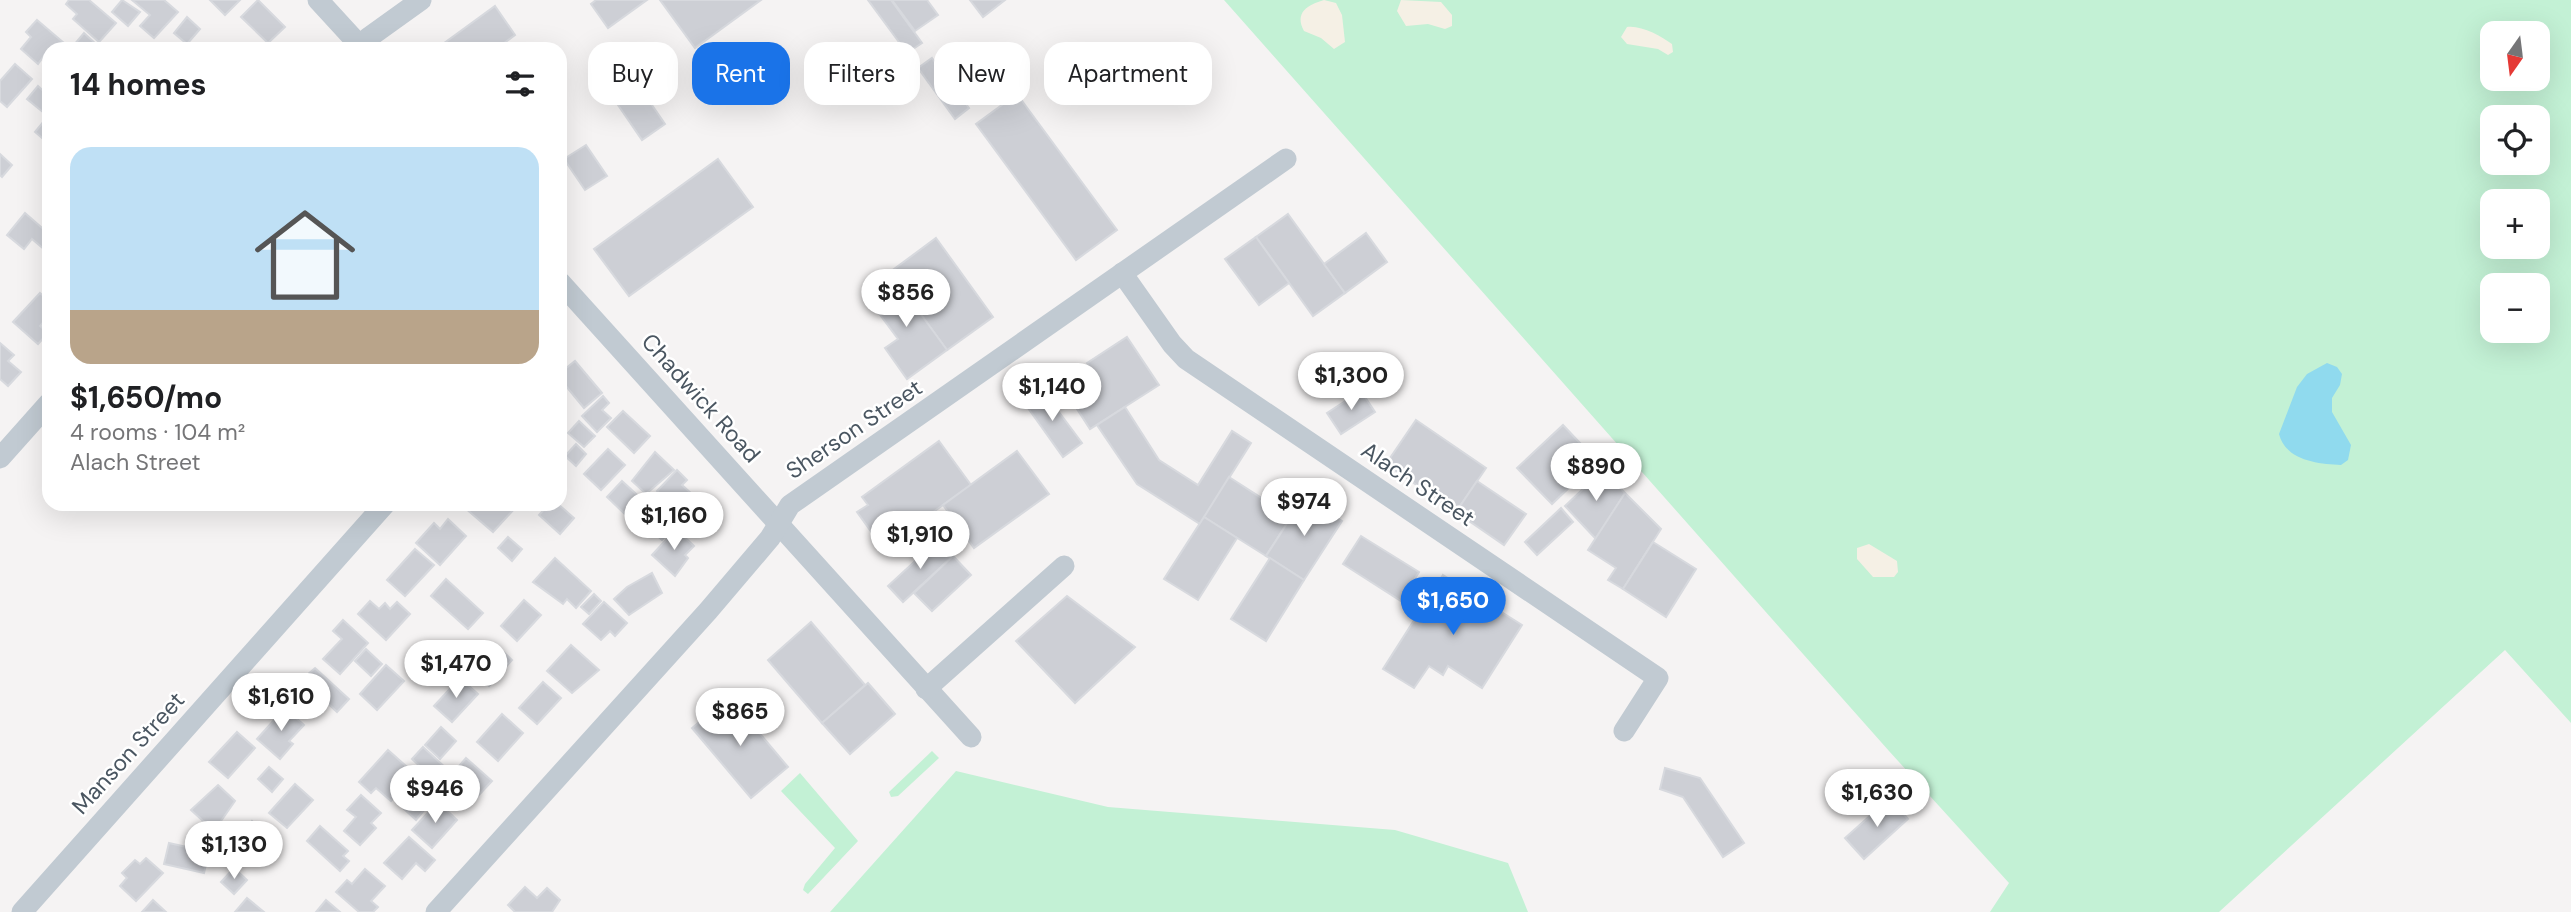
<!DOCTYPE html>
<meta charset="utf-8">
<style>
:root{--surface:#fff;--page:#f2f2f2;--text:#202124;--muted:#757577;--accent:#1a73e8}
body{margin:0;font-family:"DM Sans",sans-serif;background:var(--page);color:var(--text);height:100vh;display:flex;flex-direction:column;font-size:26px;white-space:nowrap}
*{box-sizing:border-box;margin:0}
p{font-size:23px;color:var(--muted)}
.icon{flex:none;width:38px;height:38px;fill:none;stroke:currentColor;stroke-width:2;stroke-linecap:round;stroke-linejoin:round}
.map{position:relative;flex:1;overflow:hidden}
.sheet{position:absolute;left:42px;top:42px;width:525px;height:469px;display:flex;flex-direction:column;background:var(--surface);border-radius:21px;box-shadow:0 7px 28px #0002}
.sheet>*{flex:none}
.hud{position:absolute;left:588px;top:42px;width:665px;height:63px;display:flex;gap:14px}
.needle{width:46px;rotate:194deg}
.tools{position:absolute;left:2480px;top:21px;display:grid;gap:14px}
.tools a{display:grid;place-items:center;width:70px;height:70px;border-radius:14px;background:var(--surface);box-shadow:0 7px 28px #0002;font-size:35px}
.price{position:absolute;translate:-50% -60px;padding:0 16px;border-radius:24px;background:#fff;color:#222;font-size:23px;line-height:46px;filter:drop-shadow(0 2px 4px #0008)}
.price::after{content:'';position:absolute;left:50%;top:42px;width:21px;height:16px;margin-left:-10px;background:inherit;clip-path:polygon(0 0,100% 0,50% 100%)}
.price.on{background:var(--accent);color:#fff}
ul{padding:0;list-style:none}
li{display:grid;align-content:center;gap:14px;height:371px;padding:0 28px}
li span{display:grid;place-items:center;height:217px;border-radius:21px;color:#555}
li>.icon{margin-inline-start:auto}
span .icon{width:126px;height:126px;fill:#fffc;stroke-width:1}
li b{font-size:30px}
h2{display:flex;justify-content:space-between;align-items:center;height:84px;padding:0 28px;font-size:30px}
.pill{padding:0 24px;border-radius:21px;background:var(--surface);box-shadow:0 7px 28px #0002;font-size:24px;line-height:63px}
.pill.on{background:var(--accent);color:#fff}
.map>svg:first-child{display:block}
.green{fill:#c3f1d5;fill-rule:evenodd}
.sand{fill:#f5f0e5}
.water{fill:#90daee}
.building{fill:#cdcfd5;stroke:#d7d9de;stroke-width:2}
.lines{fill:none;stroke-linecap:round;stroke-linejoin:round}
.street{stroke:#c1cad2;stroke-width:21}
.labels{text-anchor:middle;stroke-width:5;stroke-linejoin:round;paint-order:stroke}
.street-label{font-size:23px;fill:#4a5661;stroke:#fff}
</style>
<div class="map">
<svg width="2571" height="912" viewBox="0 0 2571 912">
<rect width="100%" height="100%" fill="#f5f3f3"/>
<g class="green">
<path d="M 1224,0 L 2571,0 L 2571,723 L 2505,650 L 2219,912 L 1990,912 L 2009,883 L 1889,751 ZM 2492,33 L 2538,33 L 2538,79 L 2492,79 ZM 2492,117 L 2538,117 L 2538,163 L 2492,163 ZM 2492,201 L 2538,201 L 2538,247 L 2492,247 ZM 2492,285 L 2538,285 L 2538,331 L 2492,331 Z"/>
<path d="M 932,751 L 939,758 L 898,796 L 891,797 L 889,792 Z"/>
<path d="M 956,771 L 1108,807 L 1395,830 L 1508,863 L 1528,912 L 830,912 Z"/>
<path d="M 800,773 L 858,841 L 808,894 L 803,890 L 805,884 L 835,848 L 781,791 Z"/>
</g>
<g class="sand">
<path d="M 1324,0 L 1336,3 L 1342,15 L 1345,42 L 1334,49 L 1321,38 L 1304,31 C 1294,12 1308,5 1324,0 Z"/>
<path d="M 1401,0 L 1441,2 L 1452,15 L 1452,26 L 1445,29 L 1428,24 L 1406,26 L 1397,11 Z"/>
<path d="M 1627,27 C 1641,25 1661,36 1672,44 L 1673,52 L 1668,55 L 1658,49 L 1627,44 L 1621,37 Z"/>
<path d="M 1869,544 L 1897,561 L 1898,572 L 1894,577 L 1873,577 L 1857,559 L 1857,548 Z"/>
</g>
<path class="water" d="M 2327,363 L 2337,367 L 2342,374 L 2340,385 L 2332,398 L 2332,412 L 2351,445 L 2348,460 L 2341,465 C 2318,464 2286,461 2279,434 L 2297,387 L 2307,374 Z"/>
<g class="building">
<path d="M 69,0 L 89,0 L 116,23 L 99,42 L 73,19 L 77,14 L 66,4 Z"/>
<path d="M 122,0 L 140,12 L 128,26 L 112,12 Z"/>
<path d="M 132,0 L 164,0 L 178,12 L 154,38 L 140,26 L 150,15 Z"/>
<path d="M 210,0 L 240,0 L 225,15 Z"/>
<path d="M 258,0 L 285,27 L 268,43 L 241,17 Z"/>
<path d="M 596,0 L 647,0 L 608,28 L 591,4 Z"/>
<path d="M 660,0 L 761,0 L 695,48 Z"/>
<path d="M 868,0 L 891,0 L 922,43 L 907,53 Z"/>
<path d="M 892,0 L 927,0 L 938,15 L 915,31 Z"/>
<path d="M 970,0 L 1005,0 L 983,17 Z"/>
<path d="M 495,6 L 515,35 L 496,49 L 436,49 Z"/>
<path d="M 187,17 L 200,29 L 187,44 L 174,33 Z"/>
<path d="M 37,20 L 71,49 L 49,49 L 38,64 L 21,49 L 31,37 L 26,32 Z"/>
<path d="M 84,33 L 96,44 L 92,49 L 78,49 L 74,45 Z"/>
<path d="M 964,52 L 982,76 L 960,92 L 942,68 Z"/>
<path d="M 932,58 L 969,108 L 955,119 L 918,68 Z"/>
<path d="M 15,64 L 32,79 L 7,107 L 0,101 L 0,81 Z"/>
<path d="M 38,86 L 49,96 L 49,108 L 44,113 L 27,99 Z"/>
<path d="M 641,89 L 665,124 L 642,140 L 618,105 Z"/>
<path d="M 1017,94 L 1117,230 L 1076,260 L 976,124 Z"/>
<path d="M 49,115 L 49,144 L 35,132 Z"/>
<path d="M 586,145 L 607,176 L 585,190 L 564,159 Z"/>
<path d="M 0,154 L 12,165 L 2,177 L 0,175 Z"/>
<path d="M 718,159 L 753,207 L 629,296 L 594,249 Z"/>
<path d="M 25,213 L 49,234 L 49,248 L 46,251 L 32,239 L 24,249 L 7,235 Z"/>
<path d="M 1288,214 L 1345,293 L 1313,316 L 1256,237 Z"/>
<path d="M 1366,233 L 1387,262 L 1345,293 L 1324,264 Z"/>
<path d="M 1256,237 L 1289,283 L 1259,305 L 1225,259 Z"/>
<path d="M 936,238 L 993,317 L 947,350 L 890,272 Z"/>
<path d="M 893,276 L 947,350 L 907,379 L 885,348 L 898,339 L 866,296 Z"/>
<path d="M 40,293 L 49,301 L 49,316 L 40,326 L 48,333 L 38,344 L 13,322 Z"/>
<path d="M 1127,337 L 1159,385 L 1090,429 L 1068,395 L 1096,377 L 1087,363 Z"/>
<path d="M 0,343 L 14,355 L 8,361 L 21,372 L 8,386 L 0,379 Z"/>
<path d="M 575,361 L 602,393 L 584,408 L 560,379 L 560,373 Z"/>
<path d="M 1041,388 L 1082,443 L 1063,457 L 1023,401 Z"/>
<path d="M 1361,391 L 1375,412 L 1341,434 L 1327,413 Z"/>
<path d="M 603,396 L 609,403 L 602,410 L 611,418 L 597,432 L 582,416 Z"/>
<path d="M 1125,407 L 1159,460 L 1198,485 L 1232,431 L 1251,443 L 1200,524 L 1137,484 L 1097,425 Z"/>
<path d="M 623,411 L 650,436 L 634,453 L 607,427 Z"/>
<path d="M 1416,420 L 1486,468 L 1456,512 L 1386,464 Z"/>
<path d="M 579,421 L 595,436 L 584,447 L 568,433 Z"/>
<path d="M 1563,425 L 1597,461 L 1552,504 L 1517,468 Z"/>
<path d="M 939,441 L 971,485 L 883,548 L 857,512 L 868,505 L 862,497 Z"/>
<path d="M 576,444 L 586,454 L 576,466 L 565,456 Z"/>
<path d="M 608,449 L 625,465 L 601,490 L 584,474 Z"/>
<path d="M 1017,451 L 1049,494 L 974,548 L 943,505 Z"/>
<path d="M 655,452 L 674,470 L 646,494 L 632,481 Z"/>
<path d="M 1604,469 L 1625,493 L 1596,539 L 1565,506 Z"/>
<path d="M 677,470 L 687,480 L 682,485 L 703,504 L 688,520 L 657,491 Z"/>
<path d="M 1229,477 L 1291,517 L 1266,556 L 1204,517 Z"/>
<path d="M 622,481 L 645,502 L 630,519 L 607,497 Z"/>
<path d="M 1477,481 L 1526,514 L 1504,545 L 1456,512 Z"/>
<path d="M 1625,493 L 1661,529 L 1623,589 L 1608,580 L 1616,568 L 1588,550 Z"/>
<path d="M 1304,497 L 1342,521 L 1304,580 L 1266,556 Z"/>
<path d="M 469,504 L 512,504 L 516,507 L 493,532 L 465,508 Z"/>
<path d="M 549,504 L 558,504 L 574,518 L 560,534 L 539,515 Z"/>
<path d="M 648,506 L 659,516 L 648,528 L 637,518 Z"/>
<path d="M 1561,508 L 1573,522 L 1537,555 L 1525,542 Z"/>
<path d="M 663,517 L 673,527 L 662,540 L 651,530 Z"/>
<path d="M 1204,517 L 1237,538 L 1198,600 L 1164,579 Z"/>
<path d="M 448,519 L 466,536 L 440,565 L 416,543 L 434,523 L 440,529 Z"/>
<path d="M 676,529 L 694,546 L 685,555 L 688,558 L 675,576 L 652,555 Z"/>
<path d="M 1361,536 L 1419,572 L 1401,601 L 1343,564 Z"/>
<path d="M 508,537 L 522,549 L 512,561 L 498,548 Z"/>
<path d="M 938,540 L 953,556 L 903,602 L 888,586 Z"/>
<path d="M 1653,542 L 1696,569 L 1666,617 L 1623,589 Z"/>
<path d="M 415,549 L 434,565 L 405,596 L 387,580 Z"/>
<path d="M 953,556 L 971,575 L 932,611 L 914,593 Z"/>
<path d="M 555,558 L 591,591 L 576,608 L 567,599 L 563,604 L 533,582 Z"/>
<path d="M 1270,558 L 1304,580 L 1266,641 L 1231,619 Z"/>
<path d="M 652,573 L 662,593 L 629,615 L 614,599 L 627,587 Z"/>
<path d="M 1443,575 L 1522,625 L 1482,688 L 1448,666 L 1443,675 L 1429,666 L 1414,688 L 1383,669 Z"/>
<path d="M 446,579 L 483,613 L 468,629 L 431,596 Z"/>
<path d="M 594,594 L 601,601 L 589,614 L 581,607 Z"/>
<path d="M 1067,596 L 1135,647 L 1075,703 L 1016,641 Z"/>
<path d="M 524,600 L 541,615 L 517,641 L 501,626 Z"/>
<path d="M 370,601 L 379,609 L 385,603 L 390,609 L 397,602 L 410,614 L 386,640 L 358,614 Z"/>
<path d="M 604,602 L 627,623 L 615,636 L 610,631 L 601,640 L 583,624 Z"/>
<path d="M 343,620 L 368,643 L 340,674 L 323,659 L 342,639 L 333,631 Z"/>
<path d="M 811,622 L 865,685 L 822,723 L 768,660 Z"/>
<path d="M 495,644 L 512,660 L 489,686 L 471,670 Z"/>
<path d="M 571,645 L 599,670 L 572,693 L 547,671 Z"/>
<path d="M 366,649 L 382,664 L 371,676 L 355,661 Z"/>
<path d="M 386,665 L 404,681 L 377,710 L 360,694 Z"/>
<path d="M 315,668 L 349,699 L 337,712 L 321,697 L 305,714 L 284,695 Z"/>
<path d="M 460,678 L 478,694 L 452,722 L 434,706 Z"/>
<path d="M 543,682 L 561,698 L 537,724 L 519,708 Z"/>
<path d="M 868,683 L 895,714 L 850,754 L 822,723 Z"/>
<path d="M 729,697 L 788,767 L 751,798 L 692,728 Z"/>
<path d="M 285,708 L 304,725 L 289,741 L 293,744 L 280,759 L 257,739 Z"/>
<path d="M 502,714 L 523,733 L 498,761 L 477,742 Z"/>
<path d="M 441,727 L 456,741 L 440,759 L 425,745 Z"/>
<path d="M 237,732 L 255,748 L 228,778 L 209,762 Z"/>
<path d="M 423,747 L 448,770 L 437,782 L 412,759 Z"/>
<path d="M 388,750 L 406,766 L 397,776 L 406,784 L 391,801 L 376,788 L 371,793 L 359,782 Z"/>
<path d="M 466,758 L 492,781 L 476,798 L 465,788 L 455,799 L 441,787 Z"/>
<path d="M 269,767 L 283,779 L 272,792 L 258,779 Z"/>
<path d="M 1665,768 L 1700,778 L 1744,843 L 1723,857 L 1683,797 L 1660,789 Z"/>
<path d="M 295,784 L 313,800 L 287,828 L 269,813 Z"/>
<path d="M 218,785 L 235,801 L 214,831 L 191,810 Z"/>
<path d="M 361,795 L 381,813 L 371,823 L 376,828 L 360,845 L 344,831 L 356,817 L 347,810 Z"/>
<path d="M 414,798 L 426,808 L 416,820 L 404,809 Z"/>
<path d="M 1890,798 L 1908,819 L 1864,859 L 1845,838 Z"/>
<path d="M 438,802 L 457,820 L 432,848 L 412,830 Z"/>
<path d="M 252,821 L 276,842 L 258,863 L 242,849 L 253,837 L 245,830 Z"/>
<path d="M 320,826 L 348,851 L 343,856 L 349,861 L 340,871 L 307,841 Z"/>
<path d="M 409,837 L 435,860 L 425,871 L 416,863 L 402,879 L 384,863 Z"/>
<path d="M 169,843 L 209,852 L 204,873 L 164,864 Z"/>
<path d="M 146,858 L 163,873 L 136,901 L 120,886 L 127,878 L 122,873 L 135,860 L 140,864 Z"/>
<path d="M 234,868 L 247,880 L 234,894 L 221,882 Z"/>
<path d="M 365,869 L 385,886 L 371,901 L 378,907 L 373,912 L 359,912 L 336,892 L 347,880 L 352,884 Z"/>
<path d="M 525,887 L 537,898 L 547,888 L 560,900 L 552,912 L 515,912 L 508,905 Z"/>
<path d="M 247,898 L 264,912 L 235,912 Z"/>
<path d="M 153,900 L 166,912 L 142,912 Z"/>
<path d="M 326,900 L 340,912 L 316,912 Z"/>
</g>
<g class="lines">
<g class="street">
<path d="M 318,0 L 363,49"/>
<path d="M 358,49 L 368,38 L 421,0"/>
<path d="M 1122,273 L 1172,344 L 1186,359 L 1658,678 L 1624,731"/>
<path d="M 560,282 L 971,737"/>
<path d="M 0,458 L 49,403"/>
<path d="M 926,689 L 1064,566"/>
<path d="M 22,912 L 385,504"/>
<path d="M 436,912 L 708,611 L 770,538 L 790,505 L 1286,159"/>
</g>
</g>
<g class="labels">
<g class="street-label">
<text transform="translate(701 398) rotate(48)" y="8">Chadwick Road</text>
<text transform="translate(854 429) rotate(-34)" y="8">Sherson Street</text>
<text transform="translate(1418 484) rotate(34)" y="8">Alach Street</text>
<text transform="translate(128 753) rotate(-48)" y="8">Manson Street</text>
</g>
</g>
</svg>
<div class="tools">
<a><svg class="needle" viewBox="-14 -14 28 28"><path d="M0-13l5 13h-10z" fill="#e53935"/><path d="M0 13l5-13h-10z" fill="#757577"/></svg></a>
<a><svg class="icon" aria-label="locate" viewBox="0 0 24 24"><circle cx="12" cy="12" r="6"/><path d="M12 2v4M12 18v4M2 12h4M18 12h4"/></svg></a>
<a>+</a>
<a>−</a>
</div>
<b class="price" style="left:906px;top:329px">$856</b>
<b class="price" style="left:1351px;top:412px">$1,300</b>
<b class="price" style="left:1052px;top:423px">$1,140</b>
<b class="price" style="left:1596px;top:503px">$890</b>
<b class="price" style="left:1304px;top:538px">$974</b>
<b class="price" style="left:674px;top:552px">$1,160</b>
<b class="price" style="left:920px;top:571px">$1,910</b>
<b class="price on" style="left:1453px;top:637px">$1,650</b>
<b class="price" style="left:456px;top:700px">$1,470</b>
<b class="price" style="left:281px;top:733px">$1,610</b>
<b class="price" style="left:740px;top:748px">$865</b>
<b class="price" style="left:435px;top:825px">$946</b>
<b class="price" style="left:1877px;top:829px">$1,630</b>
<b class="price" style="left:234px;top:881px">$1,130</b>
<div class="hud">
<a class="pill">Buy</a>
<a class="pill on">Rent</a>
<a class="pill">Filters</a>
<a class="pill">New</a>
<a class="pill">Apartment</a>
</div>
<section class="sheet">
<h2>14 homes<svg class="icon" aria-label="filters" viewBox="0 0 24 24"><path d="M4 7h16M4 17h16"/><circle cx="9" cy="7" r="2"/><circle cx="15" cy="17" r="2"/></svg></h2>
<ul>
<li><span style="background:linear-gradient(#bfe0f5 75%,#b9a48a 0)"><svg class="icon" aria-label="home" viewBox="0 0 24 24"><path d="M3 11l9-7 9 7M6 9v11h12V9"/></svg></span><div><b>$1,650/mo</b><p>4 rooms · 104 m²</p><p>Alach Street</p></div></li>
</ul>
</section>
</div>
